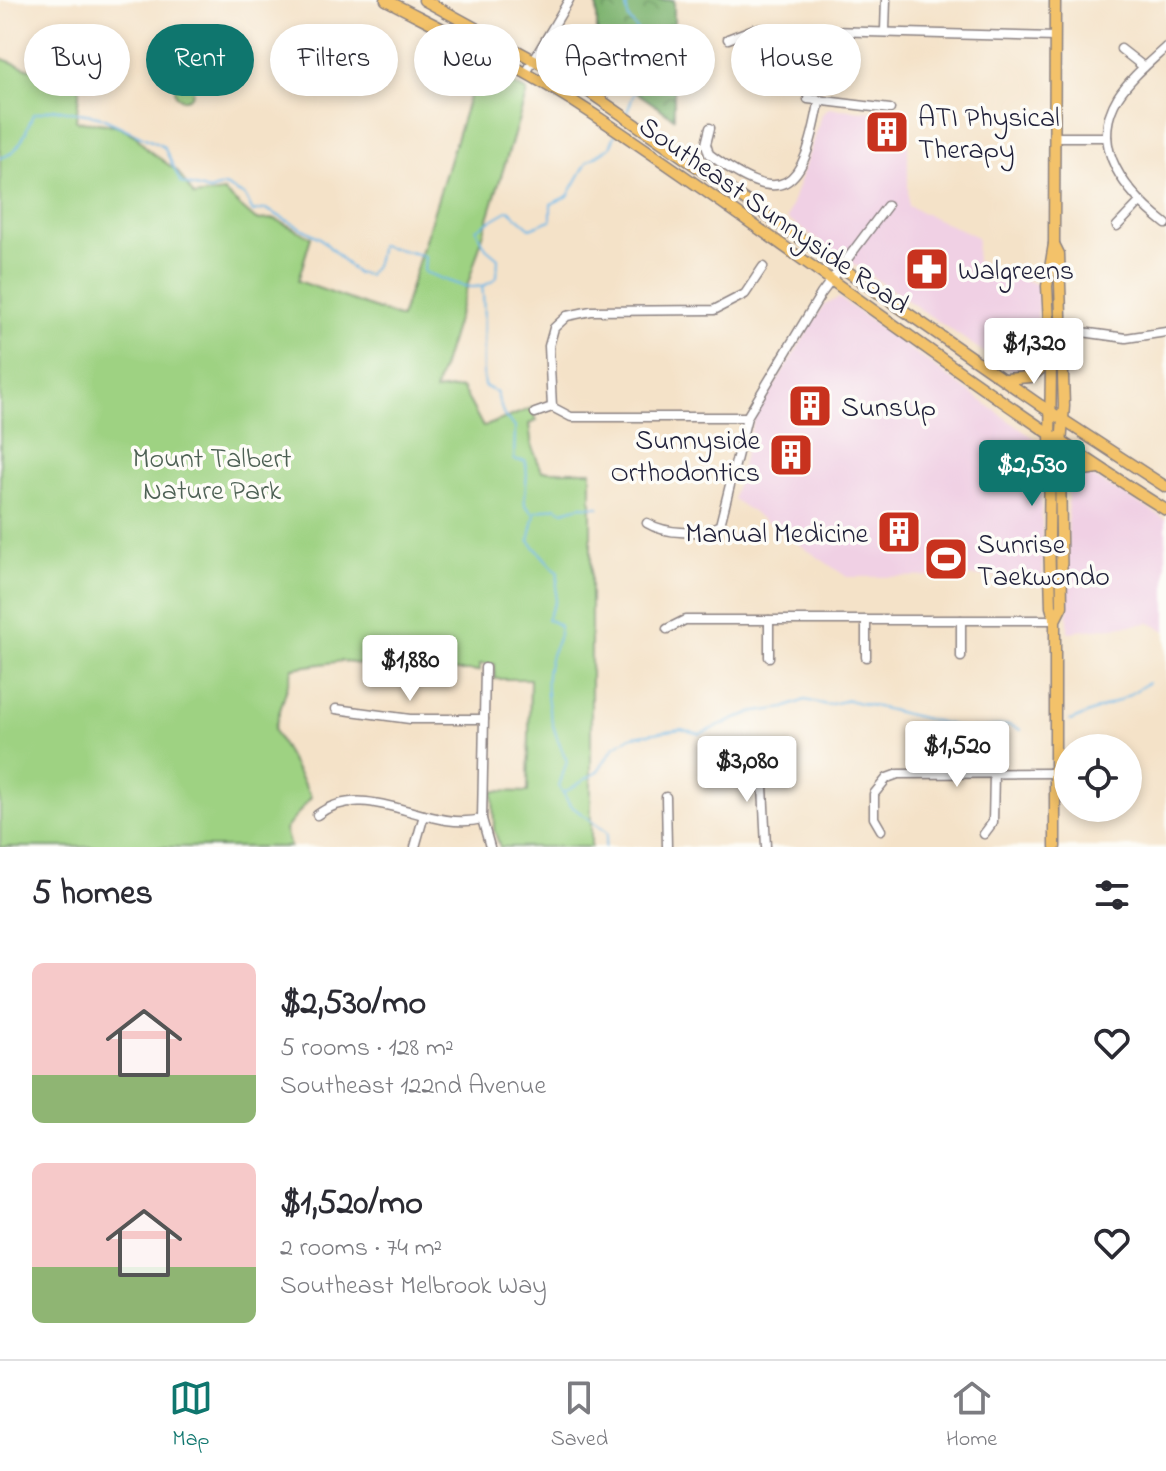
<!DOCTYPE html>
<meta charset="utf-8">
<style>
:root{--surface:#fff;--page:#f7f7f7;--text:#2b2b33;--muted:#7c7c81;--line:#e1e1e2;--accent:#0f766e}
body{margin:0;font-family:"Indie Flower",sans-serif;background:var(--page);color:var(--text);height:100vh;display:flex;flex-direction:column;font-size:30px;white-space:nowrap}
*{box-sizing:border-box;margin:0}
p{font-size:26px;color:var(--muted)}
.icon{flex:none;width:44px;height:44px;fill:none;stroke:currentColor;stroke-width:2;stroke-linecap:round;stroke-linejoin:round}
.map{position:relative;height:847px;overflow:hidden}
.sheet{display:flex;flex-direction:column;background:var(--surface);flex:1}
.sheet>*{flex:none}
.guide{position:absolute;left:24px;top:24px;width:1118px;height:72px;display:flex;gap:16px}
.controls{position:absolute;left:1054px;top:734px;display:grid;gap:16px}
.controls a{display:grid;place-items:center;width:88px;height:88px;border-radius:50%;background:var(--surface);box-shadow:0 4px 12px #0003;font-size:40px}
.price{position:absolute;translate:-50% -68px;padding:0 18px;border-radius:8px;background:#fff;color:#222;font-size:26px;line-height:52px;filter:drop-shadow(0 2px 4px #0008)}
.price::after{content:'';position:absolute;left:50%;top:48px;width:24px;height:18px;margin-left:-12px;background:inherit;clip-path:polygon(0 0,100% 0,50% 100%)}
.price.current{background:var(--accent);color:#fff}
ul{padding:0;list-style:none}
li{display:flex;align-items:center;gap:24px;height:200px;padding:0 32px}
li span{display:grid;place-items:center;flex:none;width:224px;height:160px;border-radius:12px;color:#555}
li>.icon{margin-inline-start:auto}
span .icon{width:96px;height:96px;fill:#fffc;stroke-width:1}
li b{font-size:34px}
h2{display:flex;justify-content:space-between;align-items:center;height:96px;padding:0 32px;font-size:34px}
.chip{padding:0 28px;border-radius:36px;background:var(--surface);box-shadow:0 4px 12px #0003;font-size:28px;line-height:72px}
.chip.current{background:var(--accent);color:#fff}
.dock{display:flex;justify-content:space-around;align-items:center;height:112px;border-top:2px solid var(--line);background:var(--surface);font-size:22px;color:var(--muted)}
.dock a{display:grid;justify-items:center;gap:4px}
.dock .current{color:var(--accent)}
.map>svg:first-child{display:block}
.built{fill:#f0d0e4}
.forest{fill:url(#forest-crowns);stroke:#506b56;stroke-width:2}
.green{fill:#9ed282;stroke:#607a5e;stroke-width:2}
.lines{fill:none;stroke-linecap:round;stroke-linejoin:round}
.stream{stroke:#6fb8e7;stroke-width:2}
.minor-casing{stroke:#8b8282;stroke-width:11}
.major-casing{stroke:#8b8282;stroke-width:13}
.minor{stroke:#fff;stroke-width:8}
.major{stroke:#f3c26a;stroke-width:10}
.labels{text-anchor:middle;stroke-width:7;stroke-linejoin:round;paint-order:stroke}
.poi-label{font-size:28px;fill:#22223b;stroke:#fdfcf7;text-anchor:start}
.street-label{font-size:28px;fill:#22223b;stroke:#fdfcf7}
.park-label{font-size:28px;fill:#4d6054;stroke:#fdfcf7}
</style>
<div class="map">
<svg width="1166" height="847" viewBox="0 0 1166 847">
<defs>
<pattern id="forest-crowns" width="20" height="18" patternUnits="userSpaceOnUse" patternTransform="scale(2)"><rect width="20" height="18" fill="#7eb470"/><path d="M2 6a3 3 0 1 1 6 0M12 15a3 3 0 1 1 6 0" fill="none" stroke="#67925d"/></pattern>
</defs>
<rect width="100%" height="100%" fill="#fdfcf7"/>
<filter id="ink" filterUnits="userSpaceOnUse"><feTurbulence type="fractalNoise" baseFrequency=".0125" numOctaves="2"/><feDisplacementMap in="SourceGraphic" scale="16" xChannelSelector="R" yChannelSelector="G"/><feConvolveMatrix kernelMatrix="1 2 1 2 8 2 1 2 1" color-interpolation-filters="sRGB"/></filter>
<filter id="wash" filterUnits="userSpaceOnUse"><feTurbulence type="fractalNoise" baseFrequency=".006" numOctaves="4" result="noise"/><feDisplacementMap in="SourceGraphic" scale="32" xChannelSelector="R" yChannelSelector="G"/><feGaussianBlur stdDeviation="1.8" result="paint"/><feColorMatrix in="noise" values="0 0 0 0 0 0 0 0 0 0 0 0 0 0 0 0 0 1.4 0 .05"/><feComposite in="paint" operator="in"/></filter>
<g filter="url(#wash)">
<rect width="100%" height="100%" fill="#f4e2c8"/>
<g class="built">
<path d="M 829,108 L 908,115 L 908,206 L 977,237 L 976,261 L 1038,285 L 1037,356 L 1025,370 L 1010,370 L 787,219 L 822,114 Z"/>
<path d="M 839,298 L 1040,443 L 1043,576 L 847,577 L 733,499 L 754,419 L 824,305 Z"/>
<path d="M 1089,475 L 1166,519 L 1166,631 L 1150,623 L 1068,632 L 1068,491 L 1075,479 Z"/>
</g>
<path class="forest" d="M 597,0 L 674,0 L 674,118 L 597,65 Z"/>
<g class="green">
<path d="M 0,58 L 30,69 L 82,66 L 76,121 L 116,125 L 136,136 L 148,150 L 177,171 L 194,196 L 224,192 L 256,220 L 275,219 L 311,237 L 298,281 L 401,318 L 479,65 L 527,92 L 435,391 L 462,388 L 483,427 L 532,408 L 537,421 L 529,424 L 532,447 L 542,471 L 591,471 L 591,847 L 500,847 L 494,830 L 493,791 L 528,792 L 530,679 L 495,679 L 495,664 L 480,664 L 480,671 L 397,671 L 342,661 L 293,668 L 274,730 L 311,797 L 285,830 L 290,847 L 0,847 Z"/>
<circle cx="184" cy="90" r="9"/>
</g>
<g class="lines">
<g class="stream">
<path d="M 627,112 C 637,90 639,68 650,47 L 629,19 L 626,7 L 634,0"/>
<path d="M 0,158 C 20,154 26,131 33,114 L 54,109 L 98,116 L 164,147 L 181,183 L 209,191 L 225,186 L 245,196 L 253,212 L 266,209 L 320,238 L 356,273 L 368,275 L 376,264 L 380,245 L 425,256 L 424,272 C 447,279 476,299 497,277 L 498,258 L 486,248 L 476,229 L 509,210 L 530,228 L 551,220 L 551,204 L 568,196 L 587,162 L 610,147 L 615,135"/>
<path d="M 482,286 C 487,320 480,353 484,386 L 496,392 L 504,416 L 515,427 L 514,460 L 525,461 C 530,477 523,489 525,505 L 535,515 L 529,541 L 558,573 L 555,602 L 547,619 L 560,626 C 560,640 555,643 551,655 C 540,690 552,730 567,761 L 559,786 L 570,805 L 607,833 L 605,847"/>
<path d="M 535,512 L 556,507 L 563,511 L 581,506 L 599,507"/>
<path d="M 1070,721 L 1120,700 L 1148,683"/>
<path d="M 565,792 L 597,772 L 615,746 L 633,736 L 681,729 L 700,734 L 750,713 L 785,708 L 805,700 L 827,705 L 848,700 L 968,729 L 1009,725 L 1021,730"/>
</g>
</g>
</g>
<g filter="url(#ink)">
<g class="lines">
<g class="minor-casing">
<g id="minor">
<path d="M 822,30 L 808,99 L 890,109"/>
<path d="M 885,30 L 886,0"/>
<path d="M 728,39 L 754,29 L 1055,37"/>
<path d="M 1166,47 C 1150,62 1130,78 1118,97 C 1087,148 1128,194 1166,224"/>
<path d="M 1121,49 L 1144,67"/>
<path d="M 526,73 L 569,0"/>
<path d="M 710,128 L 706,144 L 709,154 C 783,209 803,191 819,103"/>
<path d="M 1055,137 L 1107,137"/>
<path d="M 1117,226 L 1140,202"/>
<path d="M 1082,332 L 1126,338 L 1166,332"/>
<path d="M 552,407 L 549,346 L 554,328 L 567,316 L 591,311 L 714,310 L 745,294 L 763,267"/>
<path d="M 552,407 L 571,417 L 747,417"/>
<path d="M 535,413 L 552,407"/>
<path d="M 647,523 C 665,534 702,536 720,525 L 747,417 L 821,294 L 887,206"/>
<path d="M 769,620 L 769,657"/>
<path d="M 866,620 L 866,657"/>
<path d="M 961,620 L 961,657"/>
<path d="M 667,629 L 685,620 L 1055,620"/>
<path d="M 485,668 L 482,819 L 490,847"/>
<path d="M 336,709 L 410,719 L 484,719"/>
<path d="M 666,797 L 667,847"/>
<path d="M 317,815 C 368,777 427,833 482,819"/>
<path d="M 881,830 L 874,818 L 874,794 L 887,778 L 898,774 L 1055,773"/>
<path d="M 984,834 L 993,822 L 994,773"/>
<path d="M 415,847 L 424,815"/>
<path d="M 766,847 L 763,786 L 773,768"/>
</g>
</g>
<g class="major-casing">
<g id="major">
<path d="M 386,0 C 456,36 527,70 593,114 C 786,242 969,386 1166,510"/>
<path d="M 424,0 L 576,83 L 1040,405 L 1166,487"/>
<path d="M 1054,244 L 1059,254 L 1064,406 L 1060,459 L 1062,606 L 1055,620"/>
<path d="M 1005,379 L 1031,377 L 1051,360"/>
<path d="M 1060,488 L 1076,471 L 1099,468"/>
<path d="M 1055,847 L 1055,620 L 1051,607 L 1049,538 L 1051,360 L 1047,286 L 1054,244 L 1055,0"/>
</g>
</g>
<use href="#minor" class="minor"/>
<use href="#major" class="major"/>
</g>
</g>
<defs>
<g id="building-square" transform="scale(2.3)"><rect x="-9" y="-9" width="18" height="18" rx="4" fill="#c8321e" stroke="#fdfcf7"/><path d="M-4-6H4V6H1V3H-1V6H-4ZM-2.5-4.3h1.7v1.8h-1.7ZM.8-4.3h1.7v1.8H.8ZM-2.5-1h1.7V.8h-1.7ZM.8-1h1.7V.8H.8Z" fill="#fff"/></g>
<g id="pharmacy-square" transform="scale(2.3)"><rect x="-9" y="-9" width="18" height="18" rx="4" fill="#c8321e" stroke="#fdfcf7"/><path d="M-2-6h4v4h4v4h-4v4h-4v-4h-4v-4h4Z" fill="#fff"/></g>
<g id="stadium-square" transform="scale(2.3)"><rect x="-9" y="-9" width="18" height="18" rx="4" fill="#c8321e" stroke="#fdfcf7"/><path d="M0-5a6.5 5 0 1 0 0 10a6.5 5 0 1 0 0-10ZM-3.5-1.8h7v3.6h-7Z" fill="#fff"/></g>
</defs>
<g fill-rule="evenodd">
<use href="#building-square" x="887" y="132"/>
<use href="#pharmacy-square" x="927" y="269"/>
<use href="#building-square" x="810" y="406"/>
<use href="#building-square" x="791" y="455"/>
<use href="#building-square" x="899" y="532"/>
<use href="#stadium-square" x="946" y="559"/>
</g>
<g class="labels">
<g class="poi-label">
<text x="918" y="126">ATI Physical<tspan x="918" dy="32">Therapy</tspan></text>
<text x="958" y="279">Walgreens</text>
<text x="841" y="416">SunsUp</text>
<text x="760" y="449" text-anchor="end">Sunnyside<tspan x="760" dy="32">Orthodontics</tspan></text>
<text x="868" y="542" text-anchor="end">Manual Medicine</text>
<text x="977" y="553">Sunrise<tspan x="977" dy="32">Taekwondo</tspan></text>
</g>
<g class="street-label">
<text transform="translate(775 214) rotate(35)" y="10">Southeast Sunnyside Road</text>
</g>
<g class="park-label">
<text x="212" y="467">Mount Talbert<tspan x="212" dy="32">Nature Park</tspan></text>
</g>
</g>
</svg>
<div class="controls">
<a><svg class="icon" aria-label="locate" viewBox="0 0 24 24"><circle cx="12" cy="12" r="6"/><path d="M12 2v4M12 18v4M2 12h4M18 12h4"/></svg></a>
</div>
<b class="price" style="left:1034px;top:386px">$1,320</b>
<b class="price current" style="left:1032px;top:508px">$2,530</b>
<b class="price" style="left:410px;top:703px">$1,880</b>
<b class="price" style="left:957px;top:789px">$1,520</b>
<b class="price" style="left:747px;top:804px">$3,080</b>
<div class="guide">
<a class="chip">Buy</a>
<a class="chip current">Rent</a>
<a class="chip">Filters</a>
<a class="chip">New</a>
<a class="chip">Apartment</a>
<a class="chip">House</a>
</div>
</div>
<section class="sheet">
<h2>5 homes<svg class="icon" aria-label="filters" viewBox="0 0 24 24"><path d="M4 7h16M4 17h16"/><circle cx="9" cy="7" r="2"/><circle cx="15" cy="17" r="2"/></svg></h2>
<ul>
<li><span style="background:linear-gradient(#f6c9c9 70%,#8fb573 0)"><svg class="icon" aria-label="home" viewBox="0 0 24 24"><path d="M3 11l9-7 9 7M6 9v11h12V9"/></svg></span><div><b>$2,530/mo</b><p>5 rooms · 128 m²</p><p>Southeast 122nd Avenue</p></div><svg class="icon" aria-label="heart" viewBox="0 0 24 24"><path d="M12 20l-8-8c-3-5 5-10 8-4 3-6 11-1 8 4z"/></svg></li>
<li><span style="background:linear-gradient(#f6c9c9 65%,#8fb573 0)"><svg class="icon" aria-label="home" viewBox="0 0 24 24"><path d="M3 11l9-7 9 7M6 9v11h12V9"/></svg></span><div><b>$1,520/mo</b><p>2 rooms · 74 m²</p><p>Southeast Melbrook Way</p></div><svg class="icon" aria-label="heart" viewBox="0 0 24 24"><path d="M12 20l-8-8c-3-5 5-10 8-4 3-6 11-1 8 4z"/></svg></li>
</ul>
</section>
<nav class="dock">
<a class="current"><svg class="icon" aria-label="map" viewBox="0 0 24 24"><path d="M3 6l6-2 6 2 6-2v14l-6 2-6-2-6 2zM9 4v14M15 6v14"/></svg>Map</a>
<a><svg class="icon" aria-label="saved" viewBox="0 0 24 24"><path d="M7 4h10v16l-5-4-5 4z"/></svg>Saved</a>
<a><svg class="icon" aria-label="home" viewBox="0 0 24 24"><path d="M3 11l9-7 9 7M6 9v11h12V9"/></svg>Home</a>
</nav>
